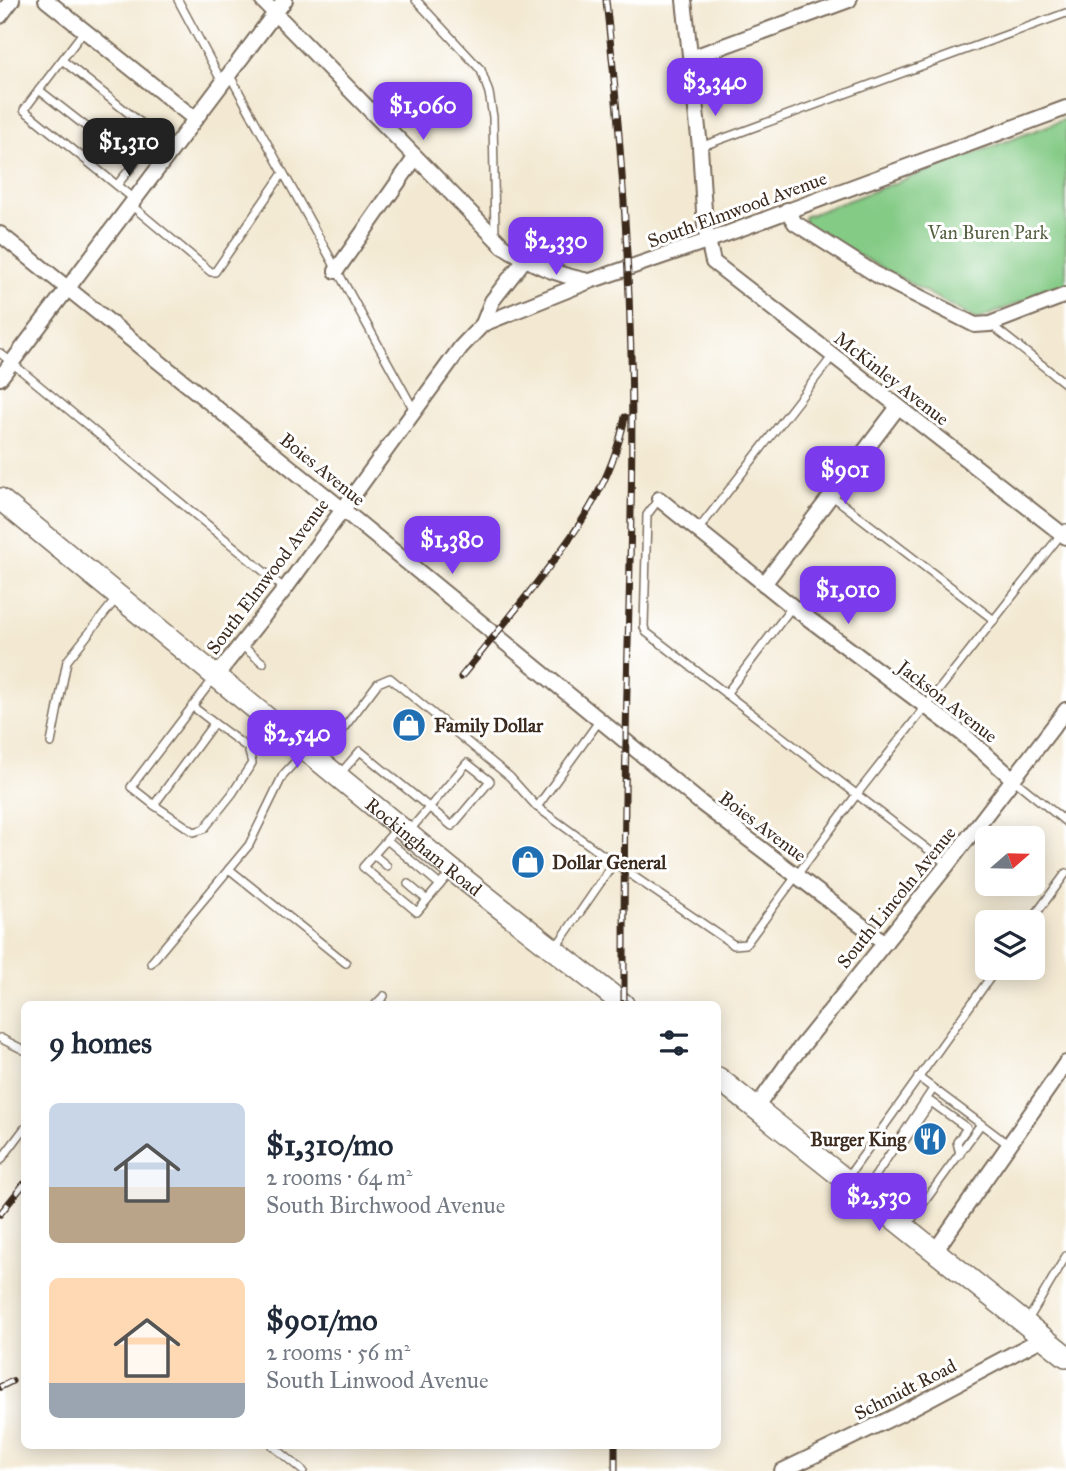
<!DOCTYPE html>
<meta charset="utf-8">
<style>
:root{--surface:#fff;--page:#f2f2f3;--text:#1f2937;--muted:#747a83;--accent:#7c3aed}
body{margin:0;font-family:"IM FELL Great Primer",serif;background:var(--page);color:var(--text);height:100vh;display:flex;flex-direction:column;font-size:26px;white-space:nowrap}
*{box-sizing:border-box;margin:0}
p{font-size:23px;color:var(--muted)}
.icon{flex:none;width:38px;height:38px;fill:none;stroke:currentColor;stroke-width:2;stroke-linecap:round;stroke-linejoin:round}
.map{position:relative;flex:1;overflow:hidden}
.drawer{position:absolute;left:21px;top:1001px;width:700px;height:448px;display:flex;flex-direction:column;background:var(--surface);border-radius:10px;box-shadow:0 4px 18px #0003}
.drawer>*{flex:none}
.needle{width:46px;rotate:70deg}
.controls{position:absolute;left:975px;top:826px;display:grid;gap:14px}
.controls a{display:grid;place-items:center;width:70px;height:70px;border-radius:10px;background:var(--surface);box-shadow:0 4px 18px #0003;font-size:35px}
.price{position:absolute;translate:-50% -60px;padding:0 16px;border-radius:14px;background:var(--accent);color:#fff;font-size:23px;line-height:46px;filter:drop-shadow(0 2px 4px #0008)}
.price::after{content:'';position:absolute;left:50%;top:42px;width:21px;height:16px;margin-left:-10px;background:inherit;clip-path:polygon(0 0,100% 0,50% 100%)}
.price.current{background:#222;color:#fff}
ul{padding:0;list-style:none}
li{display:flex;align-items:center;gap:21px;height:175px;padding:0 28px}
li span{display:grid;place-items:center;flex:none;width:196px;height:140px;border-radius:10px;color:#555}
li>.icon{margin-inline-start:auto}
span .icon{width:84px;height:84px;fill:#fffc;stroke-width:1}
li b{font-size:30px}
h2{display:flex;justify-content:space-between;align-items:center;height:84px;padding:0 28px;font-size:30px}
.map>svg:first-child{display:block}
.green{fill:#84cb86;stroke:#607a52;stroke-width:2}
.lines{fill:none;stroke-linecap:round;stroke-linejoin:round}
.lane-casing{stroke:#7b6d5d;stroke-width:10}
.street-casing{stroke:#7b6d5d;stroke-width:18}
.secondary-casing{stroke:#7b6d5d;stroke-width:24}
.lane{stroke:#fff;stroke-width:7}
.street{stroke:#fff;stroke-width:14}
.secondary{stroke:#fff;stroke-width:21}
.rail-casing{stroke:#3b2a1e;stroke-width:7}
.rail{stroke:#fff;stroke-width:4.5;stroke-dasharray:13;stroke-linecap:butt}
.labels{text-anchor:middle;stroke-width:6;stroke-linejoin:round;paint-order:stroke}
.street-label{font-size:19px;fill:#3b2a1e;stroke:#fff}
.park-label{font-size:19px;fill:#556242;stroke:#fff}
.poi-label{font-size:19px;font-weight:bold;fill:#3b2a1e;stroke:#fff;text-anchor:start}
</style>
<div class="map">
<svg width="1066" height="1471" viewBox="0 0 1066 1471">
<rect width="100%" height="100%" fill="#fff"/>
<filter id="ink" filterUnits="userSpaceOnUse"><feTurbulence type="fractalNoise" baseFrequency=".0143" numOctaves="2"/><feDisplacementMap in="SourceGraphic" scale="14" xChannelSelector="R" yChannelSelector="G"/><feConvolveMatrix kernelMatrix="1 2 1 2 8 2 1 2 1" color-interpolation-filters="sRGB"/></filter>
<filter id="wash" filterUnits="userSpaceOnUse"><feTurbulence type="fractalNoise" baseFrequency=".00686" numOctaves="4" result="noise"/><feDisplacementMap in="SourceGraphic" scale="28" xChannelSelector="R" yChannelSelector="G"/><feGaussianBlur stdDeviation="1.57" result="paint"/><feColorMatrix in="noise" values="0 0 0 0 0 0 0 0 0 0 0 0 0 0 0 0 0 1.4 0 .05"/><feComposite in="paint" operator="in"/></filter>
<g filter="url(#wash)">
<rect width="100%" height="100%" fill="#f3e9d3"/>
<path class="green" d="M 1066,119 L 1066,284 L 977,320 L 805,226 L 804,217 Z"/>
</g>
<g filter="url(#ink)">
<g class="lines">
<g class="lane-casing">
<g id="lane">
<path d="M 178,0 L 222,82"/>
<path d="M 416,0 L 481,70 L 489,93 L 493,117 L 495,235"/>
<path d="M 62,60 L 156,135 L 134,164 L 39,90 L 84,31"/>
<path d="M 229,74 L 414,410"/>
<path d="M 39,90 L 24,110 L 135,200"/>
<path d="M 700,147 L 1066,13"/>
<path d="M 117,185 L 134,164"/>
<path d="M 131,205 L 211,272 L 215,272 L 283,173"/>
<path d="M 990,324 L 1066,384"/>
<path d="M 0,353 L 285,589"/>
<path d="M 831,495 L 994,620"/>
<path d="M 659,499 L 647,515 L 644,627 L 646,632 L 947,864"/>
<path d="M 698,530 L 832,357"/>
<path d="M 241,645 L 263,663"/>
<path d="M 726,694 L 792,607"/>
<path d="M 192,706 L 214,723 L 154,805 L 131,787 L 214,678"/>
<path d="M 51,743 L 67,661 L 116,599"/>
<path d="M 321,758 L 378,683 L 390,678 L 510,777 L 537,807 L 614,863 L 734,945 L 746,944 L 857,794 L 1066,528"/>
<path d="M 340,774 L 360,751 L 452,826 L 490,781 L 467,763 L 410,830"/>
<path d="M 1013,779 L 1066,822"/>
<path d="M 154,805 L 194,832 L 204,829 L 232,794 L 252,763 L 248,748 L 214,723"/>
<path d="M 537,807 L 600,720"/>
<path d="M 398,827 L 363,867 L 417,912 L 450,873"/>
<path d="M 387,840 L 440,885"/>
<path d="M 374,855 L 387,866"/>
<path d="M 229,869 L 346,963"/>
<path d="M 408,884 L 427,900"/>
<path d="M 1030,922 L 1066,873"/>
<path d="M 556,947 L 614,863"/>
<path d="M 151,963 L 249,845 L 283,775 L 304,752"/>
<path d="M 376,1004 L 384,996"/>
<path d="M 0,1038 L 24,1050"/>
<path d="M 981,1124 L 1009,1145"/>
<path d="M 894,1146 L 903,1143 L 931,1102 L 967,1128 L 957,1142 L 960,1154"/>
<path d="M 0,1161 L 24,1129"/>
<path d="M 847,1178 L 997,968"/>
<path d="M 864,1193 L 933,1089"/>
<path d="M 906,1227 L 981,1124 L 918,1077"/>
<path d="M 1028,1320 L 1066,1256"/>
<path d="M 273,1446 L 303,1471"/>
</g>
</g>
<g class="street-casing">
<g id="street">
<path d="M 46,0 L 195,119"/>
<path d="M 262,0 L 503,246 C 534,265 553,274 589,281"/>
<path d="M 684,0 L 700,147 L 705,227 L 713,262 L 1066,537"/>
<path d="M 0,16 L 12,0"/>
<path d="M 691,58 L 849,0"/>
<path d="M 787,210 L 795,223 L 880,277 L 975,325 L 990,324 L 1066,295"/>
<path d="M 0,234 L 342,509 L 701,803 L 885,943"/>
<path d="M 336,271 L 415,158"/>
<path d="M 483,324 L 492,301 L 525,259"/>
<path d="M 0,378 L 285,0"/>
<path d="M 659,499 L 793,607 L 964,735 L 1013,779"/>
<path d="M 764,584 L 898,407"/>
<path d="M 215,677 L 285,589 L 461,347 L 483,324 L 590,281 L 707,241 L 1066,108"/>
<path d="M 756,1108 L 785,1067 L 948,864 L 1066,710"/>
<path d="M 935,1251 L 1066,1063"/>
<path d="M 782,1471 L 898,1415 L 1043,1338"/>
</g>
</g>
<g class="secondary-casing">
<g id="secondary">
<path id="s1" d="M 0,499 L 452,870 L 623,1004"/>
<path d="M 718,1078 L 1066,1356"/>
</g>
</g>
<use href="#lane" class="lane"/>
<use href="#street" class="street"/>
<use href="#secondary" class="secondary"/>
<g class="rail-casing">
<g id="rail">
<path d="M 606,0 C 619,117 628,235 631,354 C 634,482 628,611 626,740 C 624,828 624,916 624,1004"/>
<path d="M 461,677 C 486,646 511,616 535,585 C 577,531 611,486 625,417"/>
<path d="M 0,1214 L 24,1184"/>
<path d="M 0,1387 L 12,1381"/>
<path d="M 615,1471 L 615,1446"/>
</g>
</g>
<use href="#rail" class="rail"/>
</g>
</g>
<defs>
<g id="shop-disc" transform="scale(1.75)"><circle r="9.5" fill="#1f6fb2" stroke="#fff"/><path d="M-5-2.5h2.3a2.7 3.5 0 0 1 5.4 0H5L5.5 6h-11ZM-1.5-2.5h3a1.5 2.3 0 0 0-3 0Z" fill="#fff"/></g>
<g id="restaurant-disc" transform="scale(1.75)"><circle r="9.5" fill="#1f6fb2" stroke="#fff"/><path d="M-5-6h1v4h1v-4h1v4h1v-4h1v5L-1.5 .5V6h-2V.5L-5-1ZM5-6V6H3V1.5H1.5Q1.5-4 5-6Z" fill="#fff"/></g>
</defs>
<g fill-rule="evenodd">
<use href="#shop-disc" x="409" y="725"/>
<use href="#shop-disc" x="528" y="862"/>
<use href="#restaurant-disc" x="930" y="1139"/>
</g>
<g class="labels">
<g class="street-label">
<text transform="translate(737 209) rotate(-20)" y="7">South Elmwood Avenue</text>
<text transform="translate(892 378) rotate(38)" y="7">McKinley Avenue</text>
<text transform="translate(323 469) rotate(39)" y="7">Boies Avenue</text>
<text transform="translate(267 576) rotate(-53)" y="7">South Elmwood Avenue</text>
<text transform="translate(948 701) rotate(38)" y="7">Jackson Avenue</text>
<text transform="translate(763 826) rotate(37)" y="7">Boies Avenue</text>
<text dy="7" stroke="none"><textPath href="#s1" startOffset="548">Rockingham Road</textPath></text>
<text transform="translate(896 897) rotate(-51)" y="7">South Lincoln Avenue</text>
<text transform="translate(905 1389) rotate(-27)" y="7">Schmidt Road</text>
</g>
<g class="park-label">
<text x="988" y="239">Van Buren Park</text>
</g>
<g class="poi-label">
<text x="434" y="732">Family Dollar</text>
<text x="552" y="869">Dollar General</text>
<text x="906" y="1146" text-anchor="end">Burger King</text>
</g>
</g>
</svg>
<div class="controls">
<a><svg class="needle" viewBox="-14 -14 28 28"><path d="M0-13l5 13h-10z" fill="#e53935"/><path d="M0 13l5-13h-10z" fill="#747a83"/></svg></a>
<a><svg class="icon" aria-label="layers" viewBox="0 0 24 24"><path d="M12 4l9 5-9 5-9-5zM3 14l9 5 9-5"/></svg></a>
</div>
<b class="price" style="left:715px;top:118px">$3,340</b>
<b class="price" style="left:423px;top:142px">$1,060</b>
<b class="price current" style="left:129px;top:178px">$1,310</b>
<b class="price" style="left:556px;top:277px">$2,330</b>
<b class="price" style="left:845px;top:506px">$901</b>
<b class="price" style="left:452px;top:576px">$1,380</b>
<b class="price" style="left:848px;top:626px">$1,010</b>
<b class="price" style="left:297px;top:770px">$2,540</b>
<b class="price" style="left:879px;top:1233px">$2,530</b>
<section class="drawer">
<h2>9 homes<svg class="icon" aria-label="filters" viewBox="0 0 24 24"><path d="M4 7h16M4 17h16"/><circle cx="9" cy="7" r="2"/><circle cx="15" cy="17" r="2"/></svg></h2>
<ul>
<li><span style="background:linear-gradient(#c9d6e8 60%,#b9a48a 0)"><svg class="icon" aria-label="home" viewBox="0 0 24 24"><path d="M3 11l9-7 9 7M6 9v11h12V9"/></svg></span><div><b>$1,310/mo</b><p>2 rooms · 64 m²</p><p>South Birchwood Avenue</p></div></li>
<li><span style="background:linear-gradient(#ffd9b3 75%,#9aa5b1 0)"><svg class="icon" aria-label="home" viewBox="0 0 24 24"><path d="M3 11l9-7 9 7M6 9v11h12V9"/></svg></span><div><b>$901/mo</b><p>2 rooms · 56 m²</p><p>South Linwood Avenue</p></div></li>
</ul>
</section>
</div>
